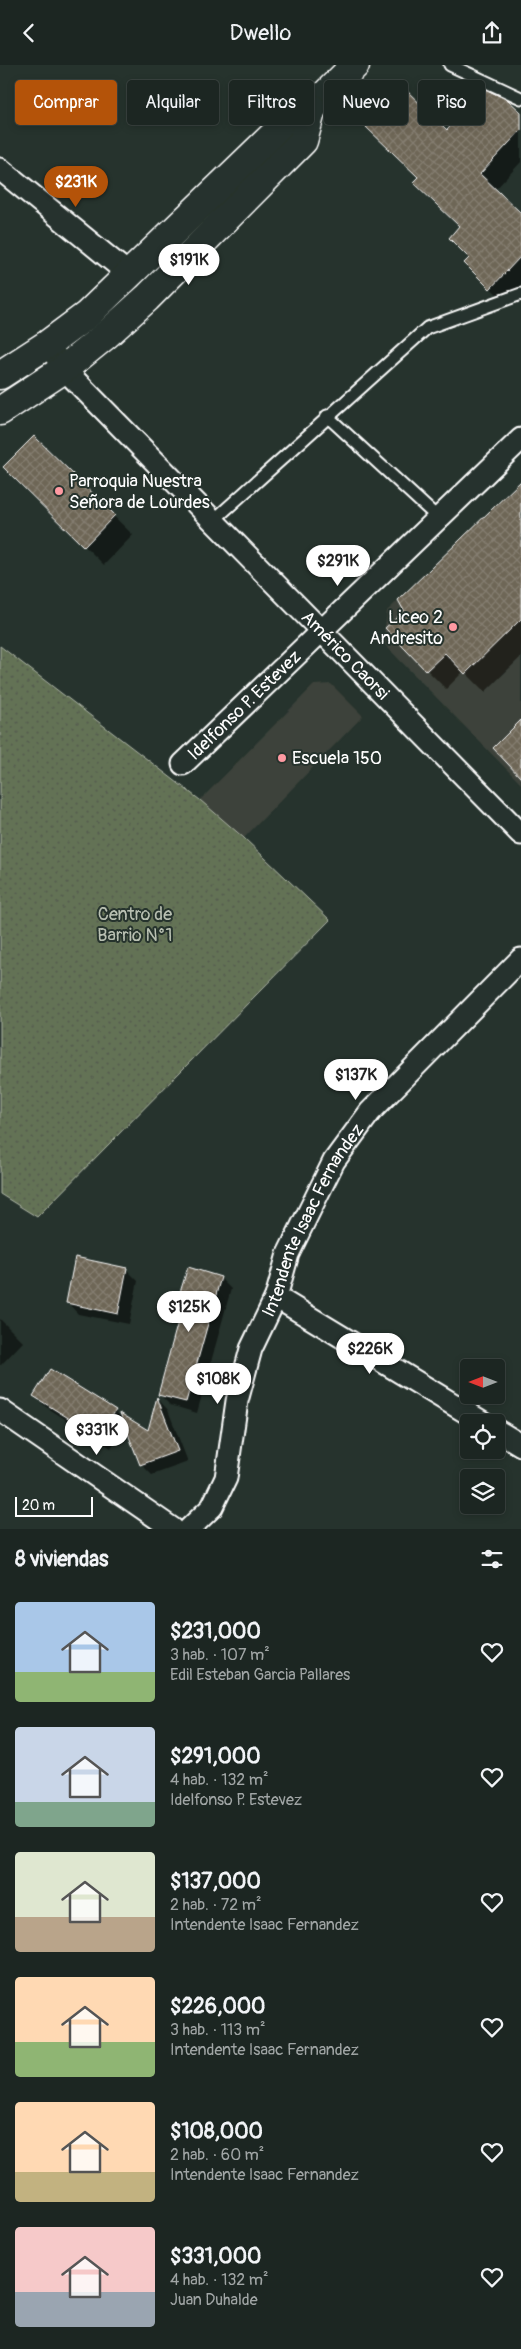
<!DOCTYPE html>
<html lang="es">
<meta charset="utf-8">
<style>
:root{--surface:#1c2622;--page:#252e2a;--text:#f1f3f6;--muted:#a0a5a5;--line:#3a4340;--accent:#b45309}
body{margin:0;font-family:Pangolin,sans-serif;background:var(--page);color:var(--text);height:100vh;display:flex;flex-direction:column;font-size:19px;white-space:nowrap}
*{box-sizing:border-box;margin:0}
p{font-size:16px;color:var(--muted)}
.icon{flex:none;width:28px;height:28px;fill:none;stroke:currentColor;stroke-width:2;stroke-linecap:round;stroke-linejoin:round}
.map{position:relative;height:1464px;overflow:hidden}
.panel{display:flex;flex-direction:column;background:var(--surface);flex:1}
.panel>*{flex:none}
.top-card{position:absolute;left:15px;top:15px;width:491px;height:45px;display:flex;gap:10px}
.needle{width:32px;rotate:270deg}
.fabs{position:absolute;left:460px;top:1294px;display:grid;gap:10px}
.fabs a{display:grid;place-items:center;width:45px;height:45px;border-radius:5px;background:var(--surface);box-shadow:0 2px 8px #0003,0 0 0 1px var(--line);font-size:25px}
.scale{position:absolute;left:15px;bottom:12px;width:78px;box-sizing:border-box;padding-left:5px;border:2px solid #fff;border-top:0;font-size:14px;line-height:18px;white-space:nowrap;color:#fff;-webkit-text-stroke:4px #26332d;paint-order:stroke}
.price{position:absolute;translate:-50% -42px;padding:0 11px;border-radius:18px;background:#fff;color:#222;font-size:16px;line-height:32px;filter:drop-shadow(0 1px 2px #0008)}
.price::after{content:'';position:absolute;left:50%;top:30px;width:15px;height:11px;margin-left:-8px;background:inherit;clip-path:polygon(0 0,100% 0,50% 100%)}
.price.active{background:var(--accent);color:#fff}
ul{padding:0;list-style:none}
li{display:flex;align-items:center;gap:15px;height:125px;padding:0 15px}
li span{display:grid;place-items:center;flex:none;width:140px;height:100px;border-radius:5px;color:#555}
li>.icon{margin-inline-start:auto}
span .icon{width:60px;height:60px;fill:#fffc;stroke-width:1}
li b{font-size:21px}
h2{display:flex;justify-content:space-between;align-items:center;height:60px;padding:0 15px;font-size:21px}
.pill{padding:0 18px;border-radius:5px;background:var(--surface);box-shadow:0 2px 8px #0003,0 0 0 1px var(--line);font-size:18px;line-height:45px}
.pill.active{background:var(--accent);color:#fff}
header{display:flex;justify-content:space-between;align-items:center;height:65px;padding:0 15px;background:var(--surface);font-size:22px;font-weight:600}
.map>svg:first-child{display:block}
.built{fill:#3c423a}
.park{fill:url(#park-dots);stroke:#b1b8aa}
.shadow{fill:#0007}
.building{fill:url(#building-cross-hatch);stroke:#fff}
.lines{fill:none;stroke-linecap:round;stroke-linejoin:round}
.lane-casing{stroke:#fff;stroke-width:15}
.street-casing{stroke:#fff;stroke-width:25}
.secondary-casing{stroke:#fff;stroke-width:31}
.lane{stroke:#26332d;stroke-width:11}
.street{stroke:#26332d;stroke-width:21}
.secondary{stroke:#26332d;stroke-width:28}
.poi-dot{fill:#ff9aa2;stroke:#26332d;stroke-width:2}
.labels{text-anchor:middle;stroke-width:4;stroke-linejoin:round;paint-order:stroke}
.poi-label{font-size:18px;fill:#fff;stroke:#26332d;text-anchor:start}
.street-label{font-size:18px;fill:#fff;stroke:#26332d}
.park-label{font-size:18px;fill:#b9c0b2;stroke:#26332d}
</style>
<header><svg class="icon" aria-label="back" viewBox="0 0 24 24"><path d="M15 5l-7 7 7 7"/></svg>Dwello<svg class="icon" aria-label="share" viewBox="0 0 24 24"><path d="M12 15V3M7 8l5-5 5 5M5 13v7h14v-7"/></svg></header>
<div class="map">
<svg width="521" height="1464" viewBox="0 0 521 1464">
<defs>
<pattern id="park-dots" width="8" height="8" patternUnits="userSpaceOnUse" patternTransform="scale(1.25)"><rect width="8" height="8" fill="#637254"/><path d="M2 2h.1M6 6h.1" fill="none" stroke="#555b4f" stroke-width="1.8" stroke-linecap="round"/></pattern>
<pattern id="building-cross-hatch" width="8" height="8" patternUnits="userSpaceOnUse" patternTransform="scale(1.25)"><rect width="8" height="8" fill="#6e6657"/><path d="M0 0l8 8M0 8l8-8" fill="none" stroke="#847d70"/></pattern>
</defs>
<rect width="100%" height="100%" fill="#26332d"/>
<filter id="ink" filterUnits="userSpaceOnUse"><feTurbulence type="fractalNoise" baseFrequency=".02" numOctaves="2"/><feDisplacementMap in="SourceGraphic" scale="10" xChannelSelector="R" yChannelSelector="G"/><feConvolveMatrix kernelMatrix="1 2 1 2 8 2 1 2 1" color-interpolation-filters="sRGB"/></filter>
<g filter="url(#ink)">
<g class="built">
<path d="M 521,416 L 521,719 L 383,578 L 387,546 Z"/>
<path d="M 331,619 L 363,651 L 244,773 L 200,735 L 314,620 Z"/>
</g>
<path class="park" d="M 0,581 L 200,735 L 244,773 L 330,855 L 37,1152 L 0,1129 Z"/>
<g class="shadow">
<path d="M 521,49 L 521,97 L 495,125 L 521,150 L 521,222 L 506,238 L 465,198 L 471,193 L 447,66 Z"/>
<path d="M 34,373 L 133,470 L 104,500 L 5,402 Z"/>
<path d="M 521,417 L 521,592 L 485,627 L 464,606 L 446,624 L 427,605 L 405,547 Z"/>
<path d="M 126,1204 L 138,1216 L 129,1259 L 78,1249 L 67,1237 Z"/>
<path d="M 220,1213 L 231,1224 L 197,1348 L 170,1340 L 159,1329 L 183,1245 L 177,1239 Z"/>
<path d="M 0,1254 L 23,1277 L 1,1300 L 0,1300 Z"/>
<path d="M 35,1331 L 115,1346 L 124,1355 L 149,1367 L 158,1334 L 168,1345 L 188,1397 L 152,1410 L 141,1399 L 125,1359 L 111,1383 L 46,1342 Z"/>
</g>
<g class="building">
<path d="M 403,22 L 447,65 L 485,24 L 508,35 L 521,47 L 521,65 L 480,109 L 521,148 L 521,191 L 490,224 L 464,198 L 469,193 L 449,173 L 459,161 L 413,117 L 418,112 L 366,62 Z"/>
<path d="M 34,371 L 115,450 L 84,482 L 3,402 Z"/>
<path d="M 521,416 L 521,554 L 465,609 L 445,588 L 426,606 L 385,563 L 404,546 L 398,535 Z"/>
<path d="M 521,655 L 521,713 L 493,683 Z"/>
<path d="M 75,1192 L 127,1203 L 118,1249 L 66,1238 Z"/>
<path d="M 188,1202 L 221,1212 L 186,1337 L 158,1330 L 182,1242 L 176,1240 Z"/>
<path d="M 50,1304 L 116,1345 L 99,1372 L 33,1331 Z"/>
<path d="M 157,1332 L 178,1386 L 140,1400 L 120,1348 L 148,1365 Z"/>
</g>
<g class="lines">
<g class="lane-casing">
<g id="lane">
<path d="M 450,0 L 521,33"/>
<path d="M 327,351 L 437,452"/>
<path d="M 214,455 L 427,263 L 521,229"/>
</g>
</g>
<g class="street-casing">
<g id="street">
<path d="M 0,104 L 130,210"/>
<path id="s1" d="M 48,279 L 64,304 L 521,769"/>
<path id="s2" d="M 183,699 L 521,374"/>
<path d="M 276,1232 L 484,1358"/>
<path d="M 0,1345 L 173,1464"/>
<path d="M 496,1365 L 521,1380"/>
<path id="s3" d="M 189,1464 L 212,1442 L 226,1413 L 237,1336 L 251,1284 L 276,1232 L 288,1189 L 334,1096 L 370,1047 L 521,894"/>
</g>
</g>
<g class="secondary-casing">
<g id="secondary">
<path d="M 0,310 L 48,279 L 87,250 L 287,57 L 312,43 L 355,0"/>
<path d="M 0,346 L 64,304 L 106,270 L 147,233 L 303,76 L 312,43"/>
</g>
</g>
<use href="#lane" class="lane"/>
<use href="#street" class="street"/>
<use href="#secondary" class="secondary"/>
</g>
</g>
<g class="poi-dot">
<circle cx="59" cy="426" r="5"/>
<circle cx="453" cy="562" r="5"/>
<circle cx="282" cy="693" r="5"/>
</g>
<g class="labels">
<g class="poi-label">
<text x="69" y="422">Parroquia Nuestra<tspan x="69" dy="21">Señora de Lourdes</tspan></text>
<text x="443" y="558" text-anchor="end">Liceo 2<tspan x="443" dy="21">Andresito</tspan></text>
<text x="292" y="699">Escuela 150</text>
</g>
<g class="street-label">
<text dy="6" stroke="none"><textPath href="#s1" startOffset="431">Américo Caorsi</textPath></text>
<text dy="6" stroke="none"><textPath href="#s2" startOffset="85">Idelfonso P. Estevez</textPath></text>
<text dy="6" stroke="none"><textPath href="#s3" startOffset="339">Intendente Isaac Fernandez</textPath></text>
</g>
<g class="park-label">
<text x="135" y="855">Centro de<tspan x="135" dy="21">Barrio N°1</tspan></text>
</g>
</g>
</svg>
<div class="fabs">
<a><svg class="needle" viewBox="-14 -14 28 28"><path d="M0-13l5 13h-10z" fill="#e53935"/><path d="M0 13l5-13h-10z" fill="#a0a5a5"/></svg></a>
<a><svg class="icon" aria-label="locate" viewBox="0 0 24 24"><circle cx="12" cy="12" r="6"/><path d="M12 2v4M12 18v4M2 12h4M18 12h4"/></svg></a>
<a><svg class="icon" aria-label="layers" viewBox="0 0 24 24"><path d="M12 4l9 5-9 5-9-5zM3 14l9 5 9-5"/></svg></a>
</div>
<div class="scale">20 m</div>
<b class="price active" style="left:76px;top:143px">$231K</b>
<b class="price" style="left:189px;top:221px">$191K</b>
<b class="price" style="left:338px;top:522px">$291K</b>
<b class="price" style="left:356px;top:1036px">$137K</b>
<b class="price" style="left:189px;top:1268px">$125K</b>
<b class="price" style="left:370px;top:1310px">$226K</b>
<b class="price" style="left:218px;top:1340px">$108K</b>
<b class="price" style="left:97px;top:1391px">$331K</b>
<div class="top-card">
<a class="pill active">Comprar</a>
<a class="pill">Alquilar</a>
<a class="pill">Filtros</a>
<a class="pill">Nuevo</a>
<a class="pill">Piso</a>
</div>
</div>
<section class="panel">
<h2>8 viviendas<svg class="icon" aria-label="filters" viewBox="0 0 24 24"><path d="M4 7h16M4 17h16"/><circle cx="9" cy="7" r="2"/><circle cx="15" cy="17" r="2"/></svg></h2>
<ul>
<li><span style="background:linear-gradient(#a9c7e8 70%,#8fb573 0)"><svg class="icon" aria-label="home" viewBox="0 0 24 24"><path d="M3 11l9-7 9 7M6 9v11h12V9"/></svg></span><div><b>$231,000</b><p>3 hab. · 107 m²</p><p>Edil Esteban Garcia Pallares</p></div><svg class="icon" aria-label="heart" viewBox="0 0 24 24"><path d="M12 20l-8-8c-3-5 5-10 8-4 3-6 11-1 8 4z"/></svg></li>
<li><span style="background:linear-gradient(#c9d6e8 75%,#7fa58c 0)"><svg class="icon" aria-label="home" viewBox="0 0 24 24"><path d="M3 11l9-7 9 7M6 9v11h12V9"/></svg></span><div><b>$291,000</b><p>4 hab. · 132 m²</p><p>Idelfonso P. Estevez</p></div><svg class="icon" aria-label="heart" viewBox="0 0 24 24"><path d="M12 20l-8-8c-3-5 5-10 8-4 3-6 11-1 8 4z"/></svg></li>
<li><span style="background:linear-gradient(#dfe7d0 65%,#b9a48a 0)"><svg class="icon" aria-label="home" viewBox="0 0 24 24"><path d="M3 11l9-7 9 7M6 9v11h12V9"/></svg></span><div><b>$137,000</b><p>2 hab. · 72 m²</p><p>Intendente Isaac Fernandez</p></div><svg class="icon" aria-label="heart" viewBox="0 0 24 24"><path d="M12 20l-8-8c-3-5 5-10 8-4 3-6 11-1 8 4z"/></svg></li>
<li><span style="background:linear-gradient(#ffd9b3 65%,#8fb573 0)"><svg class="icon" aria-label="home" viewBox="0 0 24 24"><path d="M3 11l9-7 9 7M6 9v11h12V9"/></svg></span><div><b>$226,000</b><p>3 hab. · 113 m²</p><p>Intendente Isaac Fernandez</p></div><svg class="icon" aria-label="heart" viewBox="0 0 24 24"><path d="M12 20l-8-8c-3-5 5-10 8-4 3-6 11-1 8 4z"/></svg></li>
<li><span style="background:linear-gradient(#ffd9b3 70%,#c2b280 0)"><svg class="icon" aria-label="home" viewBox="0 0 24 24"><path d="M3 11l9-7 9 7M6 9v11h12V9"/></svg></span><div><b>$108,000</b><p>2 hab. · 60 m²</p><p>Intendente Isaac Fernandez</p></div><svg class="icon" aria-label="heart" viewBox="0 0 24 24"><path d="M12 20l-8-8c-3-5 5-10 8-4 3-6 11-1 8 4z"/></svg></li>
<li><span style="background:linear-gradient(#f6c9c9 65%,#9aa5b1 0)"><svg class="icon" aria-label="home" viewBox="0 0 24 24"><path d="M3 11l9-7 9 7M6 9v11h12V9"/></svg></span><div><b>$331,000</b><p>4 hab. · 132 m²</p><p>Juan Duhalde</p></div><svg class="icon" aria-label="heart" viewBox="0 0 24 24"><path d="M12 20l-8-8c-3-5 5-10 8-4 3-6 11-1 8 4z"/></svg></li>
</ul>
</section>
